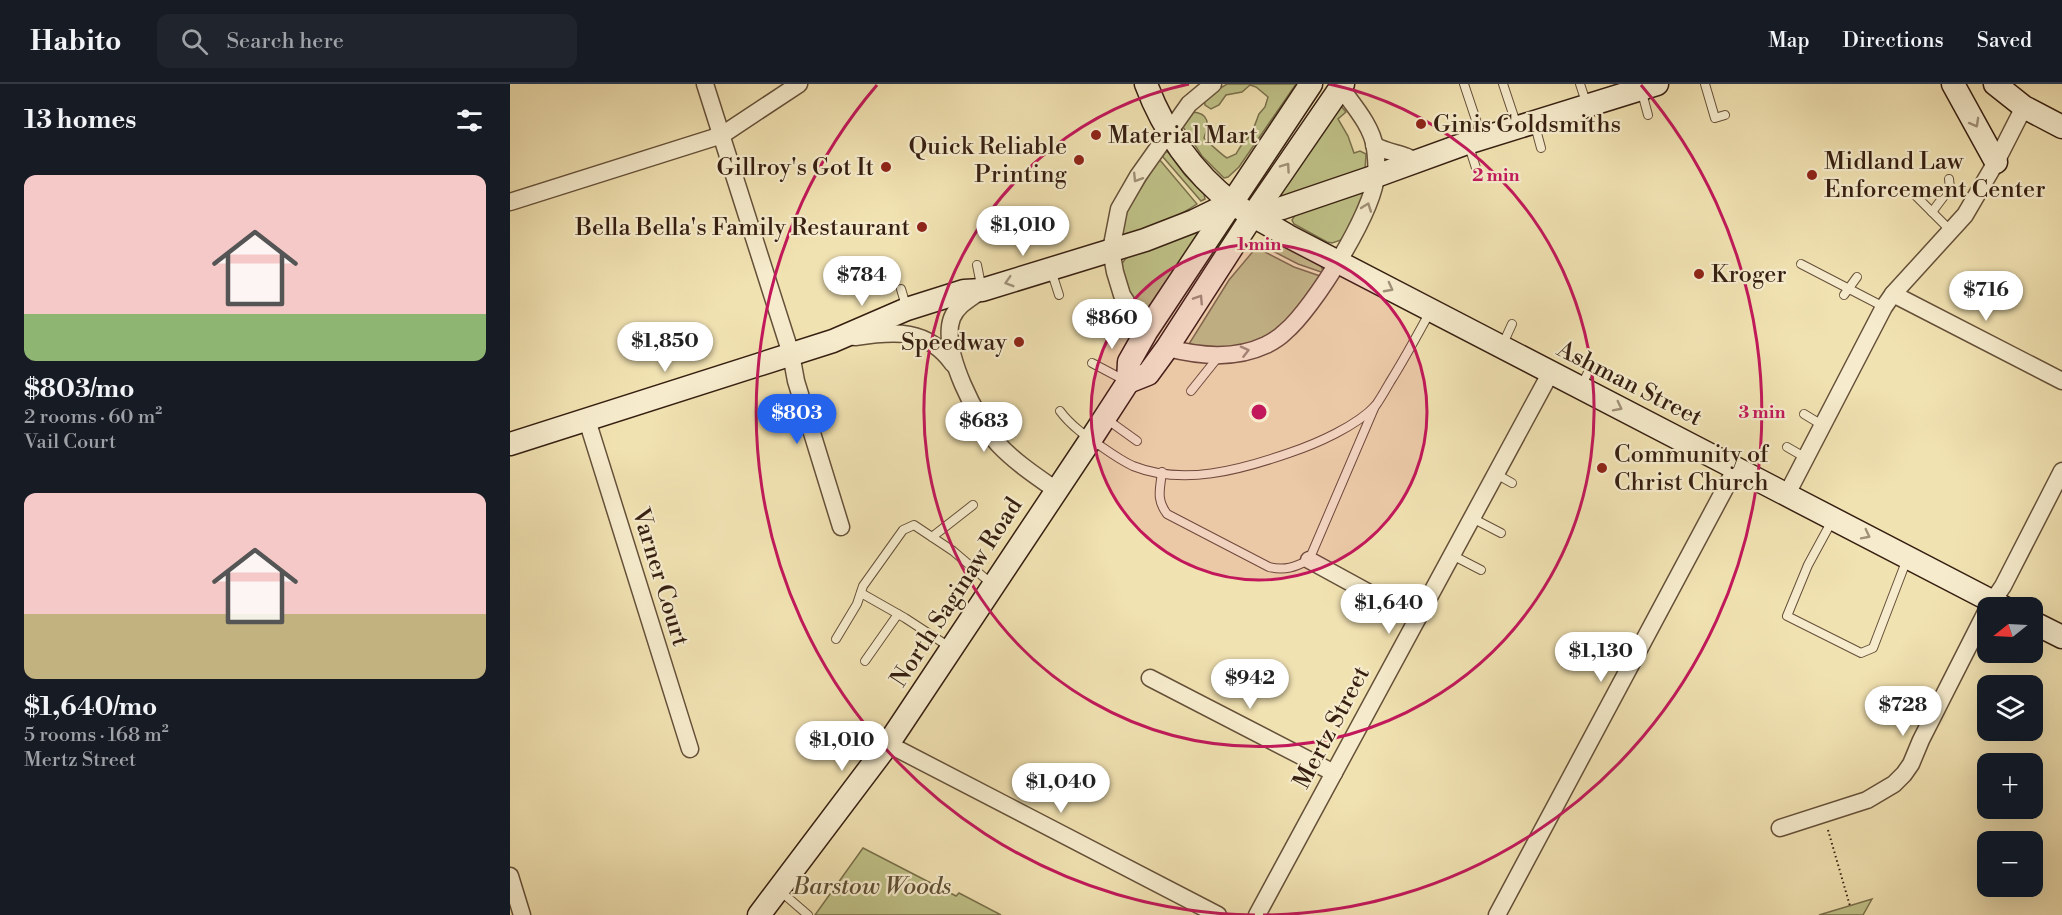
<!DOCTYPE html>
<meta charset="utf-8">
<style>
:root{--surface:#171b24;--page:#20242c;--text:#f1f3f6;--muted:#9ea1a6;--line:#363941;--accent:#2563eb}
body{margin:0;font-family:"Libre Bodoni",serif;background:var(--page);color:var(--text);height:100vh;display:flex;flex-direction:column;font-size:22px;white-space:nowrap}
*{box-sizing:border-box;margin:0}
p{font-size:20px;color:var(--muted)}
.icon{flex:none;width:33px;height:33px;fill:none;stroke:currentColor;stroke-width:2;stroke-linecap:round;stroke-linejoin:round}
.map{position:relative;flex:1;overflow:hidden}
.panel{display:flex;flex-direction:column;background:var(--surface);width:510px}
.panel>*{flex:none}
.needle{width:39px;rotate:252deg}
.buttons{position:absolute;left:1467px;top:513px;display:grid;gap:12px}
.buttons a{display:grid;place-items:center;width:66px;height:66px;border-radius:12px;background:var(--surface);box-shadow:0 6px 24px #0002;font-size:30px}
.price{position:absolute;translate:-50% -51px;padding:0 14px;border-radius:21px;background:#fff;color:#222;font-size:20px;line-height:39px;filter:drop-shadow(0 2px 3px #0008)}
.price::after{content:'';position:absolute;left:50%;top:36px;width:18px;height:14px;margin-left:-9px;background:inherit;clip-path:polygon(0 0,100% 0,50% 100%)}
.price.current{background:var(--accent);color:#fff}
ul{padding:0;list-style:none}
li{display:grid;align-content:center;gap:12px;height:318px;padding:0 24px}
li span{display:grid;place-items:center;height:186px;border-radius:12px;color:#555}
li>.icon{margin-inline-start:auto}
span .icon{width:108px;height:108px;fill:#fffc;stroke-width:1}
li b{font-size:26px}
h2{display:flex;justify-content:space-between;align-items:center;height:72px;padding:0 24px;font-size:26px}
header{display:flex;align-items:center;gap:36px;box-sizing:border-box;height:84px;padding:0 30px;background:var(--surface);border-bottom:2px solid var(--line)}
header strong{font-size:28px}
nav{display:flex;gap:33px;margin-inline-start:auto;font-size:21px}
.search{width:420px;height:54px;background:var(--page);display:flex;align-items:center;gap:15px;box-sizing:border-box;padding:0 21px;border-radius:12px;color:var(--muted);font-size:22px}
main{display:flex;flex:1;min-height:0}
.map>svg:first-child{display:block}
.green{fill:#bfc288;stroke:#7a704c;stroke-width:1.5}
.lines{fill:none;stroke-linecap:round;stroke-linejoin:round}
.lane-casing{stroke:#655039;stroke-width:10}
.street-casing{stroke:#655039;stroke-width:19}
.secondary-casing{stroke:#361f11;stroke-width:25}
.path{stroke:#361f11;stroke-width:2;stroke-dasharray:1.5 3;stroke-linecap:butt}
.lane{stroke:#f6eccd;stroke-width:8}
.street{stroke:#f6eccd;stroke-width:16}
.secondary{stroke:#f6eccd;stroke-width:22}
.oneway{stroke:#a09078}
.ring{fill:none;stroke:#c2185b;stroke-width:3}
.poi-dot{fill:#8f2418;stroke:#f6eccd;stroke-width:2}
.labels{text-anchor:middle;stroke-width:4.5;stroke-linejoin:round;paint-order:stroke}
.poi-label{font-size:24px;fill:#361f11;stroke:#f6eccd;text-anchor:start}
.street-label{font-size:24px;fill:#361f11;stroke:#f6eccd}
.park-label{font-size:24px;font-style:italic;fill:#5f5035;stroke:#f6eccd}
.centre{fill:#c2185b;stroke:#f6eccd;stroke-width:3}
.ring-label{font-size:18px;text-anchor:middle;font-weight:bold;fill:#c2185b;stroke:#f6eccd;stroke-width:4.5;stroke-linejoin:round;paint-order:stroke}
</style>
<header>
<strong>Habito</strong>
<div class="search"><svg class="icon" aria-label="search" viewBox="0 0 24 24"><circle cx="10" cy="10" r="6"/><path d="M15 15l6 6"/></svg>Search here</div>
<nav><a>Map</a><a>Directions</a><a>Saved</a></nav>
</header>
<main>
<section class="panel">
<h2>13 homes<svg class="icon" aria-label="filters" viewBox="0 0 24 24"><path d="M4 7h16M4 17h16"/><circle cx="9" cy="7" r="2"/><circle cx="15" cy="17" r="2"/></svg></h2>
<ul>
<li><span style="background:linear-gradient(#f6c9c9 75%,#8fb573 0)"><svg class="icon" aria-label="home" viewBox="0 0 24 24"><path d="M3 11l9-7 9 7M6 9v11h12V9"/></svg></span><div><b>$803/mo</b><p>2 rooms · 60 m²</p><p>Vail Court</p></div></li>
<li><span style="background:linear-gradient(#f6c9c9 65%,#c2b280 0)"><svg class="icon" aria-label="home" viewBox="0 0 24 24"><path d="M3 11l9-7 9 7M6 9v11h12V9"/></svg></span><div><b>$1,640/mo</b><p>5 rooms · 168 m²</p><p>Mertz Street</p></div></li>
</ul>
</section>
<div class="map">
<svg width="1552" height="831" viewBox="0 0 1552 831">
<rect width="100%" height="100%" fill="#f1e2b2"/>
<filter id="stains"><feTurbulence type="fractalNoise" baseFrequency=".00333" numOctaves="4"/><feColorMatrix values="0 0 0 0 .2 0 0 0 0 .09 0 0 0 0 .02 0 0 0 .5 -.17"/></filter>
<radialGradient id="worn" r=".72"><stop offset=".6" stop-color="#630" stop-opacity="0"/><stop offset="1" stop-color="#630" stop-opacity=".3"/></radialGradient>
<g class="green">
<path d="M 717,0 L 786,0 L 729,83 L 718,93 L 714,94 L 692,72 L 673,43 L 682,28 C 700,29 699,40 694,54 C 698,58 712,71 717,74 L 726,70 L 732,60 L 741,51 L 749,30 L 755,23 L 758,13 L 746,3 L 740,1 L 732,8 L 716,11 L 709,21 L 701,25 L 695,21 L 694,14 Z"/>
<path d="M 830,21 L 836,28 L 828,35 L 838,52 L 844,69 L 850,67 L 856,70 L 855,86 L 768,114 Z"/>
<path d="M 654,68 L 658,68 L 675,91 L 694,110 L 695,115 L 691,117 L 653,73 Z"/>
<path d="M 649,75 L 687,120 C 665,135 639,144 613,151 L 611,150 L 615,130 Z"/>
<path d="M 856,104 L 834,155 L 822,159 L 817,158 L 784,140 L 782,136 L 785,131 Z"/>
<path d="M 690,146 L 691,148 L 635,234 L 619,213 L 611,181 L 616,174 Z"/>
<path d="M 757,160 C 776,159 794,173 811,182 L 813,187 L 811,188 L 788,180 L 753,162 Z"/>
<path d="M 745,165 L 749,165 L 784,183 L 810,192 L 777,237 L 753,255 L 711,267 L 679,260 L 719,196 Z"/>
<path d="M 353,764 L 446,812 L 449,809 L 491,831 L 305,831 Z"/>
<path d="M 1362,815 L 1353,831 L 1309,831 Z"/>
</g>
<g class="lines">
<g class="lane-casing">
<g id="lane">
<path d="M 954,0 L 972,54"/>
<path d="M 993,0 L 1007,42"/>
<path d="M 1070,0 L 1077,21"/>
<path d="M 1195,0 L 1205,34 L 1215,31"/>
<path d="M 1131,5 L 1138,31"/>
<path d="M 1024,38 L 1031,64"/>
<path d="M 958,59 L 966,84"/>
<path d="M 1405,111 L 1440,146"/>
<path d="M 1422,128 L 1440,104 L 1439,95"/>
<path d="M 1291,180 L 1374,223"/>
<path d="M 467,181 L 472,206"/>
<path d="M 541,186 L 549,211"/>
<path d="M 391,205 L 397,225"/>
<path d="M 1334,211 L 1347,193"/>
<path d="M 992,262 L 1002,240"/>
<path d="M 582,279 L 616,297"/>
<path d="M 1071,303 L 1082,280"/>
<path d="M 681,307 L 709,272"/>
<path d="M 550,327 C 561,342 577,353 592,363 C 602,370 612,377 623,382 C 673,402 730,386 779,369 C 806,360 847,342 866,321 C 871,314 876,305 880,298 C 895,274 908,250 921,226"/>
<path d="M 1294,330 L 1312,341"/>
<path d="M 595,334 L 627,357"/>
<path d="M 1277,363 L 1296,374"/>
<path d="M 652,388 C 650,406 646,415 657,430 L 759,483 C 775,487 785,483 799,476 L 865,322"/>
<path d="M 986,390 L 1002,399"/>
<path d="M 962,434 L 991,449"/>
<path d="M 1323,435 L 1298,481 L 1277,532 L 1351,569 L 1363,564 L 1397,475"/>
<path d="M 422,453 L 463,421"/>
<path d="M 942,471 L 971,486"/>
<path d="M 351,509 L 395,534 L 441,564"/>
<path d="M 326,555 L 347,520 L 353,502 L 393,446 L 404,441 L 443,467 L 483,501"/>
<path d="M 355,577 L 388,530"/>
<path d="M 269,806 L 298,831"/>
</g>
</g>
<g class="street-casing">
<g id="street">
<path d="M 195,0 L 281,270 L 286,297 L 331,443"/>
<path d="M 864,61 C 877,69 897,70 904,77"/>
<path d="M 0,118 L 212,51 L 289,0"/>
<path d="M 472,206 C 461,214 447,221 442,234 C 430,266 467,336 488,360 C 505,378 526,392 546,406"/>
<path d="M 1383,210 L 1552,297"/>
<path d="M 636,248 L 612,211 L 605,188 L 601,166 L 609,125 L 628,92 L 679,20 L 703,0"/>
<path d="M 345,253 C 385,247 417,244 443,280"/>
<path d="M 657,264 C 690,272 724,276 756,261 C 762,258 770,253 775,248 C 803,225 864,127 866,91 C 867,83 866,72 865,64 C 862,42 843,21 831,4"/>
<path d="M 77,336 L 180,665"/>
<path d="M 1277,410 L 1374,223 L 1383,210 L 1455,131 L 1486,78 L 1514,23"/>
<path d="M 799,476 L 907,535"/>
<path d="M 1478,524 L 1493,502 L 1552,387"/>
<path d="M 640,594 L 824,689"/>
<path d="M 378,660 L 708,831"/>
<path d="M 1270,744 L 1357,716 L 1384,700 L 1394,690 L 1401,680 L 1411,656 L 1478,524"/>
<path d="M 0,792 L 12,831"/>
<path d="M 747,831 L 1041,288"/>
<path d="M 987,831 L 1226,384"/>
</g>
</g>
<g class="secondary-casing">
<g id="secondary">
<path d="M 636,0 C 653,46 683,89 722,119 C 740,131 760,141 778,152 L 1495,524"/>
<path d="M 1443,0 L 1486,78"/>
<path d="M 1485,0 L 1514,23 L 1552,43"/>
<path d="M 743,131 L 772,124 L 866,92 L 957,59 L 1147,0"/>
<path d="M 618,298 L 638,290 L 657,264 L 743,131 L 833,0"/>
<path d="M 0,360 L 323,257 L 397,225 L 454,207 L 472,206 L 635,156 L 684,137 L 721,119"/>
<path d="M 1522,538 L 1552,553"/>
<path d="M 249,831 L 378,660 L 581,355 L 618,298 L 619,278 L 636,248 L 801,0"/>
</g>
</g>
<path class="path" d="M 1318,746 L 1340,822"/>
<use href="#lane" class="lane"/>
<use href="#street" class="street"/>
<use href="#secondary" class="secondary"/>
</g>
<defs><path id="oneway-chevron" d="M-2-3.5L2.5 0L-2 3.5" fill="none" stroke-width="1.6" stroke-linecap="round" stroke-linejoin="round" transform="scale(1.5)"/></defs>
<g class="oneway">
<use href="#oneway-chevron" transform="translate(1465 39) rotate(61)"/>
<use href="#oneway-chevron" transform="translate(776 83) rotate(-55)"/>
<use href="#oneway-chevron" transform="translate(627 94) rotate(122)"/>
<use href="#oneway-chevron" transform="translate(857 123) rotate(-70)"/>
<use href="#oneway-chevron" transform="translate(499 198) rotate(163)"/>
<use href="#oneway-chevron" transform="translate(879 204) rotate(28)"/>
<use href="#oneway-chevron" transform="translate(689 215) rotate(-57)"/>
<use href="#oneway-chevron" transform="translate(735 267) rotate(-14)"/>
<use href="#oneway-chevron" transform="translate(1108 323) rotate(27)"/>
<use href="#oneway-chevron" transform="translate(1356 451) rotate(27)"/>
</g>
<circle cx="749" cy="328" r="168" fill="#c2185b" fill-opacity=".12"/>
<g class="ring">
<circle cx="749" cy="328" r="168"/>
<path d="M819 0A335 335 0 1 1 679 0"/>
<path d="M745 831A503 503 0 0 1 367 1M1131 1A503 503 0 0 1 753 831"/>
</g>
<g class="poi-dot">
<circle cx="911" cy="40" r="6"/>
<circle cx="586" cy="51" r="6"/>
<circle cx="569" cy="76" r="6"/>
<circle cx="376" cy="83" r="6"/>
<circle cx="1302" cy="91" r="6"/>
<circle cx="412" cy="143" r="6"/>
<circle cx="1189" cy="190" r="6"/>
<circle cx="509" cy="258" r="6"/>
<circle cx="1092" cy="384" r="6"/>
</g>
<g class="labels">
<g class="poi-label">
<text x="923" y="48">Ginis Goldsmiths</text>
<text x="598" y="59">Material Mart</text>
<text x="557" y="70" text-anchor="end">Quick Reliable<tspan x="557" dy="28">Printing</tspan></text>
<text x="1314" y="85">Midland Law<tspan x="1314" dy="28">Enforcement Center</tspan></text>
<text x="364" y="91" text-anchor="end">Gillroy's Got It</text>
<text x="400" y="151" text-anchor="end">Bella Bella's Family Restaurant</text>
<text x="1201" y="198">Kroger</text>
<text x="497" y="266" text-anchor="end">Speedway</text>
<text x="1104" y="378">Community of<tspan x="1104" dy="28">Christ Church</tspan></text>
</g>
<g class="street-label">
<text transform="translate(1120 299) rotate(27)" y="8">Ashman Street</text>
<text transform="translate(151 493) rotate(73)" y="8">Varner Court</text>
<text transform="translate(446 508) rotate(-57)" y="8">North Saginaw Road</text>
<text transform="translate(821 643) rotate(-62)" y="8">Mertz Street</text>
</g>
<g class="park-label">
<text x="362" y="810">Barstow Woods</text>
</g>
</g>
<circle cx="749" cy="328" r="9" class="centre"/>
<g class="ring-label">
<text x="986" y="97">2 min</text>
<text x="749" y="166">1 min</text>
<text x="1252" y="334">3 min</text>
</g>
<rect width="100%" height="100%" filter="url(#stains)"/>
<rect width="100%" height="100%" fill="url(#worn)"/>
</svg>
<div class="buttons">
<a><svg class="needle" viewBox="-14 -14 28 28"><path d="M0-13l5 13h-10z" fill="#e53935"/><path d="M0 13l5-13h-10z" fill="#9ea1a6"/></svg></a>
<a><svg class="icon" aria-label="layers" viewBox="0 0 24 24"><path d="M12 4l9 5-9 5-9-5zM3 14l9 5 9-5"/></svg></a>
<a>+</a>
<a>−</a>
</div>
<b class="price" style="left:513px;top:173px">$1,010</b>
<b class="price" style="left:352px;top:223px">$784</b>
<b class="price" style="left:1476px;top:238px">$716</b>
<b class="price" style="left:602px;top:266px">$860</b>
<b class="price" style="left:155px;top:289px">$1,850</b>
<b class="price current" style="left:287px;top:361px">$803</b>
<b class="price" style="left:474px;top:369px">$683</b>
<b class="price" style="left:879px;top:551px">$1,640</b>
<b class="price" style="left:1091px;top:599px">$1,130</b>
<b class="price" style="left:740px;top:626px">$942</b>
<b class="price" style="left:1393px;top:653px">$728</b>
<b class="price" style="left:332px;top:688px">$1,010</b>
<b class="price" style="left:551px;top:730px">$1,040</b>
</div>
</main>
